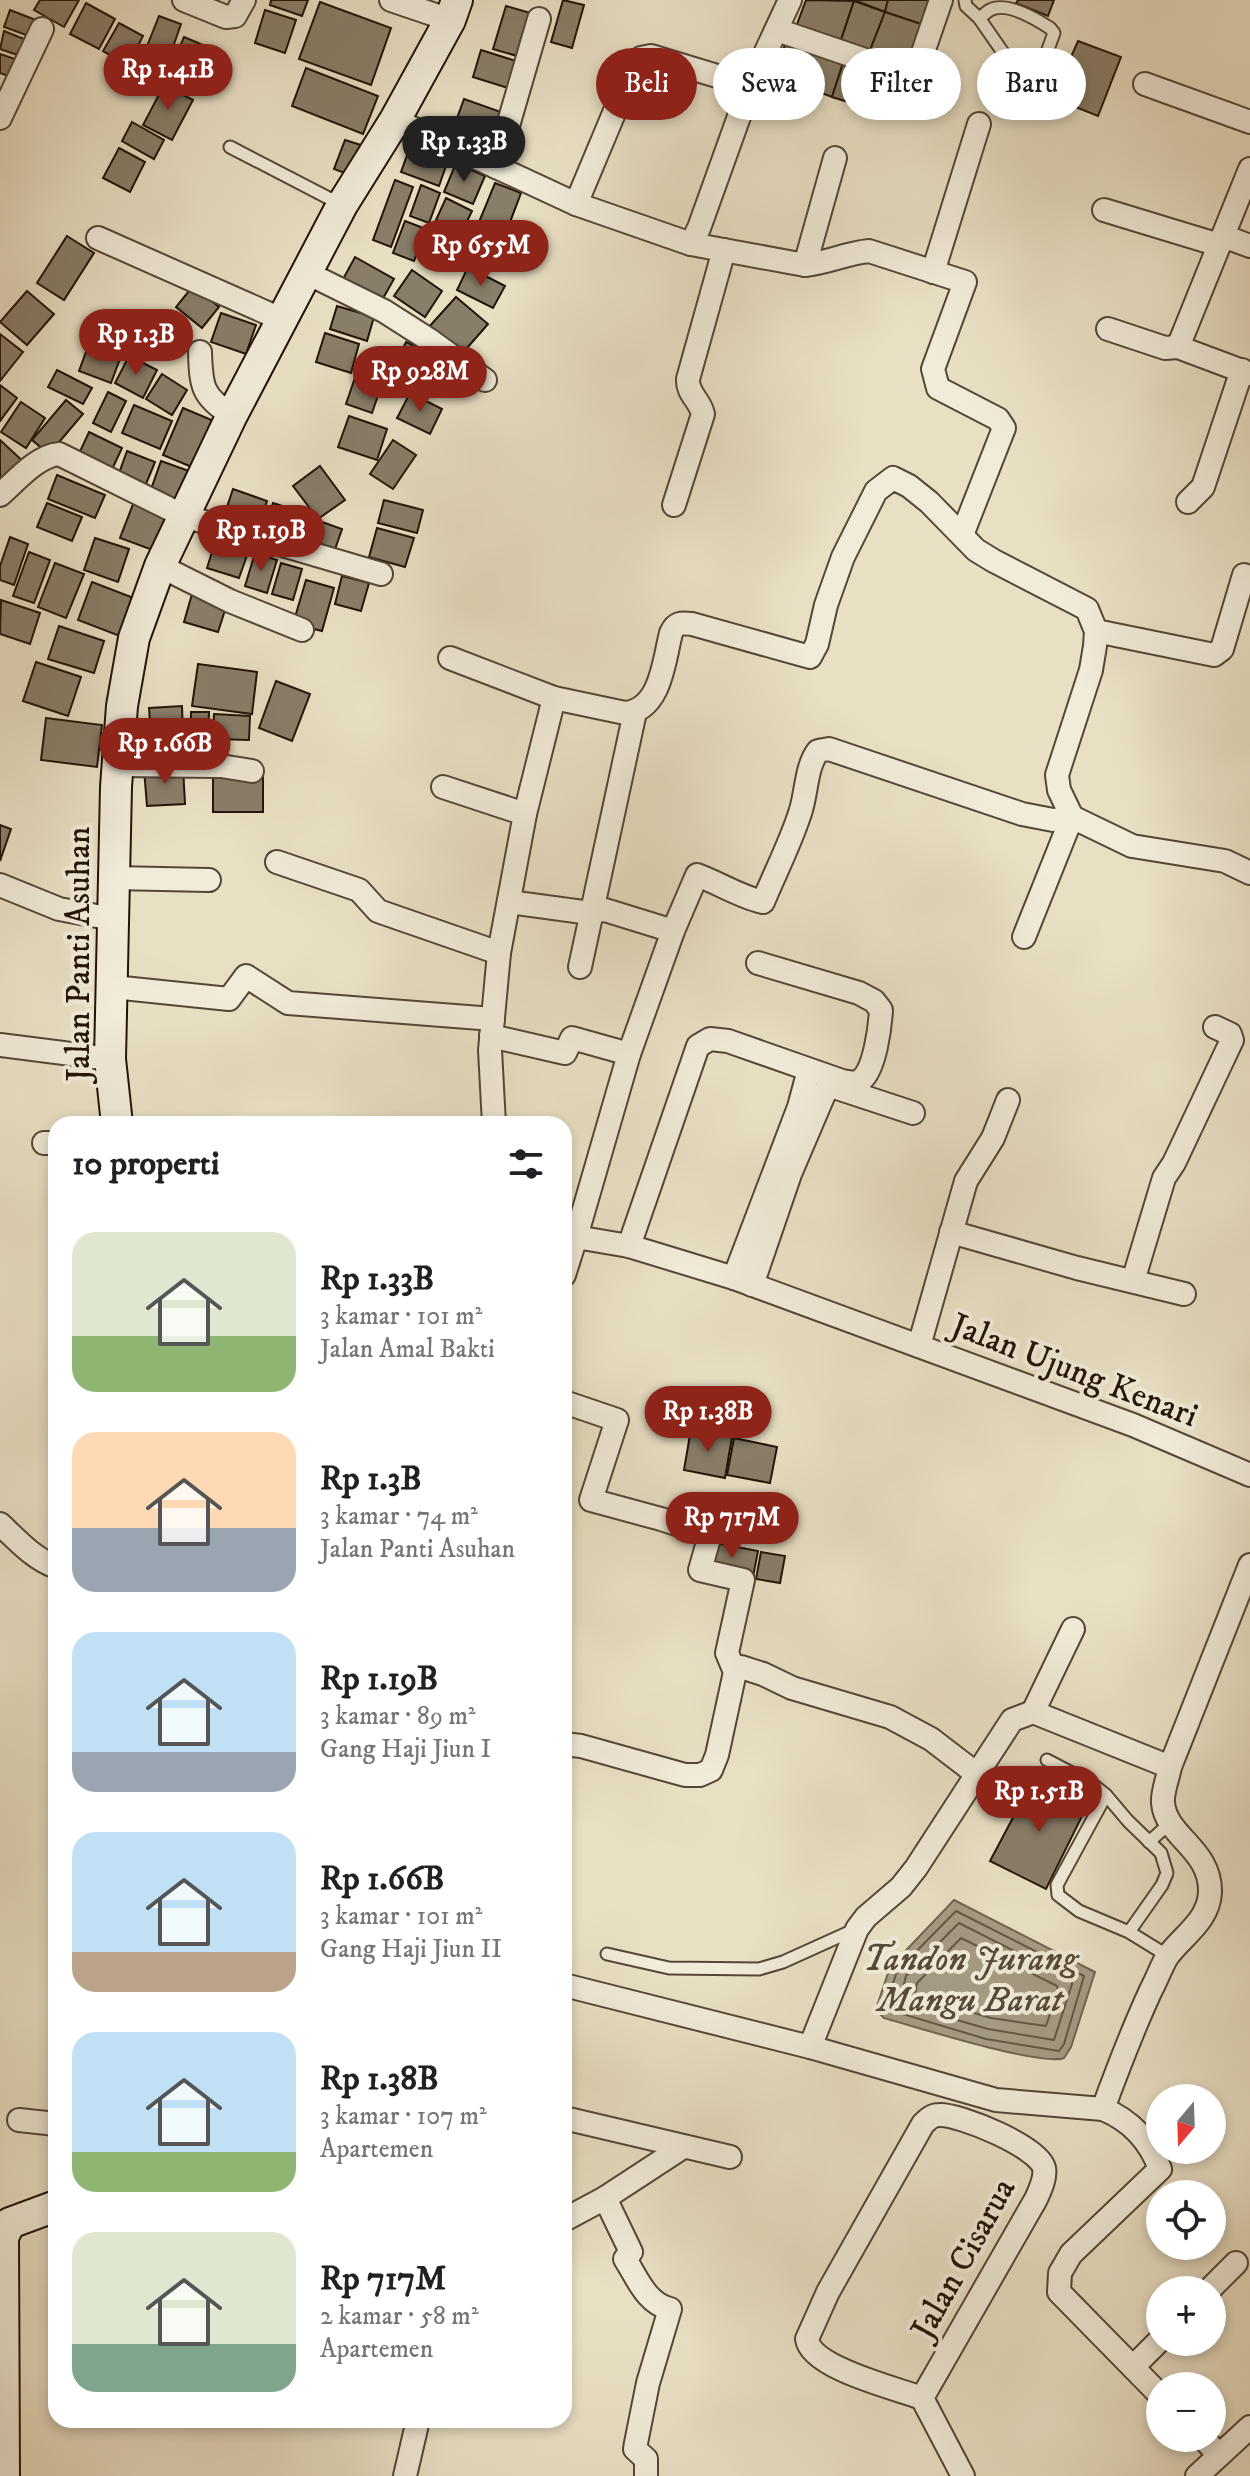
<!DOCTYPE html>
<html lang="id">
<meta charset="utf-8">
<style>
:root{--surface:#fff;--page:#f6f6f6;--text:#202124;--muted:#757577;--accent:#8f2418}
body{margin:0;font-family:"IM FELL DW Pica",serif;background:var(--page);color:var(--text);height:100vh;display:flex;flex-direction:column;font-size:30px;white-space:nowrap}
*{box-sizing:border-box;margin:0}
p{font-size:26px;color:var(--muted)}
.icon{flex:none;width:44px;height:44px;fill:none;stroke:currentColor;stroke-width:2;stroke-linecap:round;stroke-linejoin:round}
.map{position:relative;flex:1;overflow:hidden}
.side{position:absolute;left:48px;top:1116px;width:524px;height:1312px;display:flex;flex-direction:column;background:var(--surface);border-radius:24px;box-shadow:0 4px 12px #0003}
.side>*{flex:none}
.banner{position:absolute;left:596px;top:48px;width:534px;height:72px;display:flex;gap:16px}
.needle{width:52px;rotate:199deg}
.fabs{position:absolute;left:1146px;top:2084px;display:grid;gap:16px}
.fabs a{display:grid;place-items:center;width:80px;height:80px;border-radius:50%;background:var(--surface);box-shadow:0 4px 12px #0003;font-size:40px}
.price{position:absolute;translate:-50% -68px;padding:0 18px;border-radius:28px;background:var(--accent);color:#fff;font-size:26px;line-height:52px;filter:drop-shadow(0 2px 4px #0008)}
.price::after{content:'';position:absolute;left:50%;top:48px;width:24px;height:18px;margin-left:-12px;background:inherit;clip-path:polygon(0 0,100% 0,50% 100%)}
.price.current{background:#222;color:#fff}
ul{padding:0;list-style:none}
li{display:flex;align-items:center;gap:24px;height:200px;padding:0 24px}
li span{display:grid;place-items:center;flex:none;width:224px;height:160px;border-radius:24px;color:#555}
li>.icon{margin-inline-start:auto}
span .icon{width:96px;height:96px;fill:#fffc;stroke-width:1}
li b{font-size:34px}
h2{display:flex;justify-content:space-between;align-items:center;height:96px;padding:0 24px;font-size:34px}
.chip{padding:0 28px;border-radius:36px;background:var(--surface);box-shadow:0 4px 12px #0003;font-size:28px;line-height:72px}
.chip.current{background:var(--accent);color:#fff}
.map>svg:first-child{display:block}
.water{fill:#a59b83;stroke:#716551;stroke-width:2}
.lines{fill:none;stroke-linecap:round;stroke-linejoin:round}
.shore{stroke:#645844;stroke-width:2}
.building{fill:#897e69;stroke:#221406;stroke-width:2}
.lane-casing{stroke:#544736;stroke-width:15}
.street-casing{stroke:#544736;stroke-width:26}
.secondary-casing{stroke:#221406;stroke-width:34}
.lane{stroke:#f1ebd9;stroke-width:11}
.street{stroke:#f1ebd9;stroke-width:22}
.secondary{stroke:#f1ebd9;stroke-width:30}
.labels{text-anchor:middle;stroke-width:8;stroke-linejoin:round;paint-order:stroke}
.street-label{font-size:34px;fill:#221406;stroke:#f1ebd9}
.water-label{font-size:36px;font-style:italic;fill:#564a38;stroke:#f1ebd9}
</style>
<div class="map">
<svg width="1250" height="2476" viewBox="0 0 1250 2476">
<rect width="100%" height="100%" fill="#e9e0c4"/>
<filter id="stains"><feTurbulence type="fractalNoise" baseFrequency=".0025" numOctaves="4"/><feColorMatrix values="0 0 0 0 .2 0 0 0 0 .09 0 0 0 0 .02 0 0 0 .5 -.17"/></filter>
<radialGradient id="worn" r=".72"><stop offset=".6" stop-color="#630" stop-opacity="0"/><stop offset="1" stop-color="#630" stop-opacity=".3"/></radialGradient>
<path class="water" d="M 954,1900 L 1095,1972 L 1071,2047 L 1064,2058 C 1042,2067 913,2026 884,2018 L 879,2013 L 877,2006 L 890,1967 Z"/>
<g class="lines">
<g class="shore">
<path d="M 956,1911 L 1084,1976 L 1064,2044 L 1059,2051 L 986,2039 L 886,2009 L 887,2002 L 897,1971 Z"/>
<path d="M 959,1923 L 1072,1980 L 1072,1984 L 1054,2040 L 988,2029 L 899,2003 L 906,1976 Z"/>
<path d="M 961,1938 L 1057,1986 L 1058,1990 L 1046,2026 L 991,2018 L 915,1995 L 917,1983 Z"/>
</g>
</g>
<g class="building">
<path d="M 40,0 L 79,0 L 64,27 L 34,10 Z"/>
<path d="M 271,0 L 308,0 L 302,16 L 270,5 Z"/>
<path d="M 563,0 L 584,5 L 572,48 L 551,42 Z"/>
<path d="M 806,0 L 854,1 L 840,43 L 796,27 Z"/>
<path d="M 854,0 L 888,0 L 885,12 Z"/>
<path d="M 888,0 L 932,0 L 924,25 L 885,12 Z"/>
<path d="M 1018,0 L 1054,0 L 1048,16 L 1016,3 Z"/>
<path d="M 854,1 L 885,12 L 869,53 L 840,43 Z"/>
<path d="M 320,2 L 391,28 L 371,85 L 299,59 Z"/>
<path d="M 86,3 L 115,19 L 99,49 L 70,34 Z"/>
<path d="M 506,6 L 537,15 L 524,58 L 493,49 Z"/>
<path d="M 10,10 L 36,20 L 29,36 L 4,27 Z"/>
<path d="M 265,10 L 296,20 L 285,53 L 255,43 Z"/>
<path d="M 885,12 L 924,25 L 907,66 L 869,53 Z"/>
<path d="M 159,16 L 181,24 L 169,58 L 146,49 Z"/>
<path d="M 119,23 L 143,36 L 128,65 L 103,51 Z"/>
<path d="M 4,31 L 29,41 L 23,57 L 0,49 Z"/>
<path d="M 184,37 L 210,48 L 199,75 L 173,63 Z"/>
<path d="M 1078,41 L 1121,57 L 1098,116 L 1053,98 Z"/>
<path d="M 786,42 L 844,60 L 832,97 L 774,75 Z"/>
<path d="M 481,50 L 516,61 L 508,88 L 473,77 Z"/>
<path d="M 0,54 L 21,61 L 14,78 L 0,73 Z"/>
<path d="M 844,60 L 904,81 L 893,116 L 832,97 Z"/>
<path d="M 306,68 L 378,96 L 363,134 L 292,106 Z"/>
<path d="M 164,85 L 193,100 L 172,140 L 143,125 Z"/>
<path d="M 464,99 L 501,112 L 486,154 L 449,140 Z"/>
<path d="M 132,122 L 164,140 L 154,159 L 122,141 Z"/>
<path d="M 345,140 L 367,147 L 355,177 L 334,169 Z"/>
<path d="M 410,147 L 448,160 L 439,186 L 401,172 Z"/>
<path d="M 119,148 L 145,162 L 130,192 L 103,178 Z"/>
<path d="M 456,163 L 485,176 L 473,204 L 444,192 Z"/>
<path d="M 395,180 L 413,187 L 391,247 L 373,240 Z"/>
<path d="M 495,183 L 521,193 L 504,238 L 477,227 Z"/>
<path d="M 421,185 L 440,193 L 429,223 L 410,216 Z"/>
<path d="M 446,198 L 472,211 L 462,232 L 436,220 Z"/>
<path d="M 405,221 L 426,229 L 414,261 L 393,253 Z"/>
<path d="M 435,227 L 456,237 L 444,262 L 423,252 Z"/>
<path d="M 469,232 L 502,250 L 491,271 L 458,254 Z"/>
<path d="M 67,236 L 94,253 L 64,300 L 37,283 Z"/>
<path d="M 355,257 L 394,279 L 381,302 L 342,281 Z"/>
<path d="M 468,267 L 505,286 L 493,308 L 457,290 Z"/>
<path d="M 412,270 L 442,291 L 425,317 L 394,296 Z"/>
<path d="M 193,286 L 219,307 L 202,328 L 176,307 Z"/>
<path d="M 27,291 L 54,314 L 27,345 L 0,322 Z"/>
<path d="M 456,297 L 488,324 L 460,356 L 428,328 Z"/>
<path d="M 337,306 L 374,317 L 367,341 L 330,329 Z"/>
<path d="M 221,313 L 256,325 L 246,354 L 211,342 Z"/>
<path d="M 100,314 L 132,326 L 111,383 L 79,371 Z"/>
<path d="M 325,333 L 359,344 L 351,373 L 316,362 Z"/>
<path d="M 0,334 L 23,352 L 0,381 Z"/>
<path d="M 406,342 L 432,354 L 415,388 L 389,375 Z"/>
<path d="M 129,356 L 157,370 L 143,398 L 115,383 Z"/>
<path d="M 359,366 L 385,375 L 372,413 L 346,404 Z"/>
<path d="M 57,370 L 92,388 L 83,404 L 48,387 Z"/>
<path d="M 162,374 L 187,390 L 172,415 L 146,399 Z"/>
<path d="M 0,385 L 17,398 L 0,421 Z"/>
<path d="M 108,392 L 126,401 L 111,432 L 93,423 Z"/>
<path d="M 410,393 L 442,409 L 430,434 L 397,418 Z"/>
<path d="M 66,400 L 83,414 L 49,454 L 32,440 Z"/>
<path d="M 21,402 L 45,418 L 26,448 L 1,432 Z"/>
<path d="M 134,405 L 172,421 L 160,449 L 122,433 Z"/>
<path d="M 183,408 L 214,421 L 194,468 L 163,455 Z"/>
<path d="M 349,416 L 387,429 L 377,460 L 338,447 Z"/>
<path d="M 89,432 L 122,448 L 109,476 L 76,460 Z"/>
<path d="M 0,440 L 27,465 L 0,491 Z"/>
<path d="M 393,440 L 416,455 L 393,489 L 370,474 Z"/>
<path d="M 127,451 L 155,462 L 144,489 L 117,479 Z"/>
<path d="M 161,461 L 192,472 L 179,507 L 149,495 Z"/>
<path d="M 320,466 L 345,500 L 318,519 L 293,486 Z"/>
<path d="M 57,475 L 105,495 L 95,518 L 48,499 Z"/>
<path d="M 233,489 L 267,501 L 256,534 L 222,522 Z"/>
<path d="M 135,499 L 172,513 L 158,552 L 120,538 Z"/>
<path d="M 384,500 L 423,510 L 417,533 L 378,523 Z"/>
<path d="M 47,503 L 82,517 L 72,541 L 37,527 Z"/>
<path d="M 273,503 L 308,514 L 298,547 L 262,535 Z"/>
<path d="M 322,522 L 342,529 L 332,558 L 312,551 Z"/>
<path d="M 377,528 L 414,538 L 405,567 L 369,557 Z"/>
<path d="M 217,536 L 250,547 L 239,578 L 207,568 Z"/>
<path d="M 10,537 L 28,544 L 14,585 L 0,580 L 0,566 Z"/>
<path d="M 95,538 L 129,549 L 118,582 L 84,570 Z"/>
<path d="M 29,552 L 50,560 L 34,603 L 13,596 Z"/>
<path d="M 255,553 L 277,560 L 267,593 L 245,586 Z"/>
<path d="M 55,563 L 84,574 L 66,618 L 38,607 Z"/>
<path d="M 281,563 L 302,569 L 293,600 L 272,594 Z"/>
<path d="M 342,576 L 369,583 L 361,611 L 335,604 Z"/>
<path d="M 306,580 L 334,588 L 322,631 L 293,624 Z"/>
<path d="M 92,582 L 139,600 L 125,638 L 78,620 Z"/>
<path d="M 192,594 L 227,604 L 218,632 L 184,622 Z"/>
<path d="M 1,600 L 40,613 L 30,644 L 0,634 Z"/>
<path d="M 59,626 L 104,641 L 94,673 L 48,659 Z"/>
<path d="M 36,662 L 81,677 L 68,716 L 23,701 Z"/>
<path d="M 198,664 L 257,672 L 252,714 L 192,706 Z"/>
<path d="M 276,681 L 310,694 L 292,741 L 259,728 Z"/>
<path d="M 182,706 L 183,736 L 151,737 L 149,708 Z"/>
<path d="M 191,712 L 209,712 L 208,738 L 191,738 Z"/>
<path d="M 214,714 L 250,716 L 249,740 L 213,739 Z"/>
<path d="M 46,718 L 102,725 L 97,767 L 41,760 Z"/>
<path d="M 194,740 L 196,762 L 146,765 L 144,743 Z"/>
<path d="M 183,767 L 185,804 L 147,806 L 144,769 Z"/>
<path d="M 213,774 L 263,775 L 263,812 L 213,812 Z"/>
<path d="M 0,825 L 11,829 L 0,861 Z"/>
<path d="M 691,1429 L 732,1437 L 725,1478 L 684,1470 Z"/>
<path d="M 734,1438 L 777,1447 L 770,1483 L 727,1475 Z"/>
<path d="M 711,1542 L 758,1551 L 753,1577 L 706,1568 Z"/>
<path d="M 761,1552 L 785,1556 L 780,1583 L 756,1579 Z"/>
<path d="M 1033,1780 L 1087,1806 L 1046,1889 L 990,1861 Z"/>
</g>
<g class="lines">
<g class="lane-casing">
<g id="lane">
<path d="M 965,0 L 966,6 L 979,18 L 1011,64 L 1030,74 L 1043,63 L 1054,33 L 1050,28 C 1036,19 1006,1 990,10 C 986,12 983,16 979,18"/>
<path d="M 230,147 L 342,205"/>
<path d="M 1047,1760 L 1091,1783 L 1106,1795"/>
<path d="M 1149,1842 L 1170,1823"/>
<path d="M 1129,1932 L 1162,1885 L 1167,1873 L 1161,1853 L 1128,1821 L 1106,1795 L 1057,1885 L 1058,1895 L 1079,1911 L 1129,1932 L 1168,1956"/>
<path d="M 607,1954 L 669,1968 L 759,1969 L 783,1962 L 856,1929"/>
</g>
</g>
<g class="street-casing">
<g id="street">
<path d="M 184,0 L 226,17 L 235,16 L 244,0"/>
<path d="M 391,0 L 450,20"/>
<path d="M 777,30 L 915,77"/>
<path d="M 1145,84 L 1250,122"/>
<path d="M 907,99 L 941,0"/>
<path d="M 0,118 L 42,29"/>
<path d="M 395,120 L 576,204 L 691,244 L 805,265 C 827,263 847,253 869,251 L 965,282 L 933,369 L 938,388 L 998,419 L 1004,428 L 962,535"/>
<path d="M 496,167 L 539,19"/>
<path d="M 576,204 L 635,63 L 641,58 L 651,56 L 750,86"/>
<path d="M 1104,210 L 1219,245"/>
<path d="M 1223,236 L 1250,246"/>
<path d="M 98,238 L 283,320"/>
<path d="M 691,244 L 699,228 L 750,86 L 790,0"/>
<path d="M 805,265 L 835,158"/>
<path d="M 933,272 L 979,124"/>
<path d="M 307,273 L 384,311 L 428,339 L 485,380"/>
<path d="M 1108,329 L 1165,348 L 1178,347 L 1250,374"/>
<path d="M 1178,347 L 1250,169"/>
<path d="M 200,352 C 201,386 202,397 232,415"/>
<path d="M 0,495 C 16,481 37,456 59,454 L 184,516 L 381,574"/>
<path d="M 1188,502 L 1203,487 L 1242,370"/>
<path d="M 674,505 L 703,414 C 700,400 687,394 688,379 L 724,250"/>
<path d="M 160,566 L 230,601 L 302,630"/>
<path d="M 1096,631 L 1214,655 L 1222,649 L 1244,575"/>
<path d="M 450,658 L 554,698 L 625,713 C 661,710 664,660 671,633 C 676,622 681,623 692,624 L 810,657 L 817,644 L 826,605 L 843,557 L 876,491 L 893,478 L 909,486 L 929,502 L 976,550 L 994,561 L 1087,609 L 1096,631 L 1095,646 L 1091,670 L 1057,775 L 1059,790 L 1072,817 L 1053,820 L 1022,814 L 829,749 L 818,751 C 805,768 807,796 799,816 C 789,846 775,873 763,902 C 740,897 719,883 697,875 L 673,931 L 605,910 L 583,912 L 509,902"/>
<path d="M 118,765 L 221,766 L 252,771"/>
<path d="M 443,787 L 525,814"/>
<path d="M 277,862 L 359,890 L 378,911 L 499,953"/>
<path d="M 114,878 L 209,880"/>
<path d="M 0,885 L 59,909 L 113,919"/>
<path d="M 1024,937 L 1072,817 L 1132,846 L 1225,861 L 1250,873"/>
<path d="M 580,967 L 635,712"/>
<path d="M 113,987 L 229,999 L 246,976 L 288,1003 L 493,1019"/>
<path d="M 491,1036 L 565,1053 L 572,1038 L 629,1054"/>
<path d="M 0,1045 L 110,1059"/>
<path d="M 494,1124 L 490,1050 L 499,953 L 525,814 L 554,698"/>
<path d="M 44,1143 L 56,1143"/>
<path d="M 951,1232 L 1077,1268 L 1184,1294"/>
<path d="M 576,1237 L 629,1054 L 673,931"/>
<path d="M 629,1246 L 698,1046 L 710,1039 L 728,1041 L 842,1081 C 848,1082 856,1084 861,1080 C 875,1069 880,1027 881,1010 L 874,1001 L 859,993 L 758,963"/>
<path d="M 564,1275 L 576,1237 L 629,1246 L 734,1278 L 1133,1425 L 1250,1475"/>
<path d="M 734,1278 L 799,1107 L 809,1070"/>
<path d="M 1133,1281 L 1164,1178 L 1174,1163 L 1232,1040 L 1230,1034 L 1215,1027"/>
<path d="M 752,1285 L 790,1174 L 828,1085 L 913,1113"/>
<path d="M 919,1346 L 966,1181 L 993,1138 L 1008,1100"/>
<path d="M 564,1402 L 617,1420 L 591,1500 L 661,1519 L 710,1535 L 700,1570 L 743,1580 L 727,1653 L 735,1672 L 717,1755 L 711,1770 L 700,1775 L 685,1775 L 581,1746 L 564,1744"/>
<path d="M 0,1524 C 18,1541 33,1558 56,1567"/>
<path d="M 735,1672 L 741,1667 L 763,1674 L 792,1688 L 890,1717 L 931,1739 L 978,1775"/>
<path d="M 1033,1712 L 1073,1629"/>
<path d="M 564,1985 L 810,2047 L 996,2100 L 1103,2109 C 1130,2120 1150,2141 1160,2169 L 1071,2254 L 1060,2273 L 1059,2292 L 1160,2395"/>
<path d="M 810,2047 L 857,1929 L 866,1917 L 901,1887 L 916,1868 L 1012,1720 L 1033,1712 L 1170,1767"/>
<path d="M 1103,2109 C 1118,2068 1133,2029 1151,1990 C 1157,1979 1161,1967 1167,1957 C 1182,1936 1209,1921 1210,1892 C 1211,1849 1166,1837 1163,1803 C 1162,1792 1168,1778 1170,1767 L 1250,1565"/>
<path d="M 564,2118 L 730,2157"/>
<path d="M 19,2120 L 56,2124"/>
<path d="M 605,2198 L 631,2252 L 625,2259 C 638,2279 646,2303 670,2309 L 648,2383 L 636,2443 L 635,2449 L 646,2459 L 646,2476"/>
<path d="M 564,2220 L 605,2198 L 683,2147"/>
<path d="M 1209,2290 L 1236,2263"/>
<path d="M 1133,2367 L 1160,2340"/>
<path d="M 922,2398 L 1036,2199 C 1040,2190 1046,2178 1044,2168 C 1039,2147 960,2114 939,2115 C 932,2115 928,2119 923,2124 L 828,2292 L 807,2339 C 811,2368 895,2388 922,2398 L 963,2476"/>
<path d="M 1203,2438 L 1219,2455"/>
<path d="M 405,2476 L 418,2420"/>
<path d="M 1197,2476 L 1250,2427"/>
</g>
</g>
<g class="secondary-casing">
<g id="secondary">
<path d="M 117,1124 L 110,1059 L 116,787 L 122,706 L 134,638 L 160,566 L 232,415 L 342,205 L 395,120 L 450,20 L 457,0"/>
<path d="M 4,2476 L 3,2237 L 10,2223 L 56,2206"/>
</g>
</g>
<use href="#lane" class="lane"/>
<use href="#street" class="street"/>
<use href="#secondary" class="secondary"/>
</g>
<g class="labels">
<g class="street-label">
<text transform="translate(77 954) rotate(-90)" y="12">Jalan Panti Asuhan</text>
<text transform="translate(1075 1369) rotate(21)" y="12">Jalan Ujung Kenari</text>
<text transform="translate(962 2258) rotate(-61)" y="12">Jalan Cisarua</text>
</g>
<g class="water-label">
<text x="970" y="1970">Tandon Jurang<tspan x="970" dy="41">Mangu Barat</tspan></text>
</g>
</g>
<rect width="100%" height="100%" filter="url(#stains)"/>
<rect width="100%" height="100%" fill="url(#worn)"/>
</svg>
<div class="fabs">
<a><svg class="needle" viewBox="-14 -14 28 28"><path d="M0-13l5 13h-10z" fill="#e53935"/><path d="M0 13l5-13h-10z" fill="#757577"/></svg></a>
<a><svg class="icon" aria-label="locate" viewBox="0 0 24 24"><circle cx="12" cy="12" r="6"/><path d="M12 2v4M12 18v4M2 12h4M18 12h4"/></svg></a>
<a>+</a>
<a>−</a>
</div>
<b class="price" style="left:168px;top:112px">Rp 1.41B</b>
<b class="price current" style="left:464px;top:184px">Rp 1.33B</b>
<b class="price" style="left:481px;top:288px">Rp 655M</b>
<b class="price" style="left:136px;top:377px">Rp 1.3B</b>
<b class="price" style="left:420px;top:414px">Rp 928M</b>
<b class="price" style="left:261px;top:573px">Rp 1.19B</b>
<b class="price" style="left:165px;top:786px">Rp 1.66B</b>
<b class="price" style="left:708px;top:1454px">Rp 1.38B</b>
<b class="price" style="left:732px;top:1560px">Rp 717M</b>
<b class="price" style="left:1039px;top:1834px">Rp 1.51B</b>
<div class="banner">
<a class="chip current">Beli</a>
<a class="chip">Sewa</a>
<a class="chip">Filter</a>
<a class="chip">Baru</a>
</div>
<section class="side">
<h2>10 properti<svg class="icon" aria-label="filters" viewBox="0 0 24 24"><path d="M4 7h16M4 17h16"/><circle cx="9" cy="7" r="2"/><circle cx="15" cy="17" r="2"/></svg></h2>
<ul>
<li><span style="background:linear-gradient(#dfe7d0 65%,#8fb573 0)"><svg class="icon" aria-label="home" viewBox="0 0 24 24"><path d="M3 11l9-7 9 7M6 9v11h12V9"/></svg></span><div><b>Rp 1.33B</b><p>3 kamar · 101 m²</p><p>Jalan Amal Bakti</p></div></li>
<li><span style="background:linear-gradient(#ffd9b3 60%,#9aa5b1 0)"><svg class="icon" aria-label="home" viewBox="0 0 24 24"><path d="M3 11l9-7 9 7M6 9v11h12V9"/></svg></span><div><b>Rp 1.3B</b><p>3 kamar · 74 m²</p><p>Jalan Panti Asuhan</p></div></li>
<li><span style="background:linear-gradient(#bfe0f5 75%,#9aa5b1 0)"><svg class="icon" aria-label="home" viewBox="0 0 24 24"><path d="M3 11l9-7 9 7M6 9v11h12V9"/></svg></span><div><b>Rp 1.19B</b><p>3 kamar · 89 m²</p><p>Gang Haji Jiun I</p></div></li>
<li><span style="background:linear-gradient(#bfe0f5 75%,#b9a48a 0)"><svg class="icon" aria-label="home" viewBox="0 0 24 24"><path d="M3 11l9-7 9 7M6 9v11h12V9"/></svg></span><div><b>Rp 1.66B</b><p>3 kamar · 101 m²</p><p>Gang Haji Jiun II</p></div></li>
<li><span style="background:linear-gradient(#bfe0f5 75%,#8fb573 0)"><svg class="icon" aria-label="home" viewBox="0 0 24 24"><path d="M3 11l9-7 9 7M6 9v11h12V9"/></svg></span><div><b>Rp 1.38B</b><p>3 kamar · 107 m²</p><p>Apartemen</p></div></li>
<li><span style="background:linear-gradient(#dfe7d0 70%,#7fa58c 0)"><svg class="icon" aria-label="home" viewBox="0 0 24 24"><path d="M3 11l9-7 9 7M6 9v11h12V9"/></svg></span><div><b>Rp 717M</b><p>2 kamar · 58 m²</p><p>Apartemen</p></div></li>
</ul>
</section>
</div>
